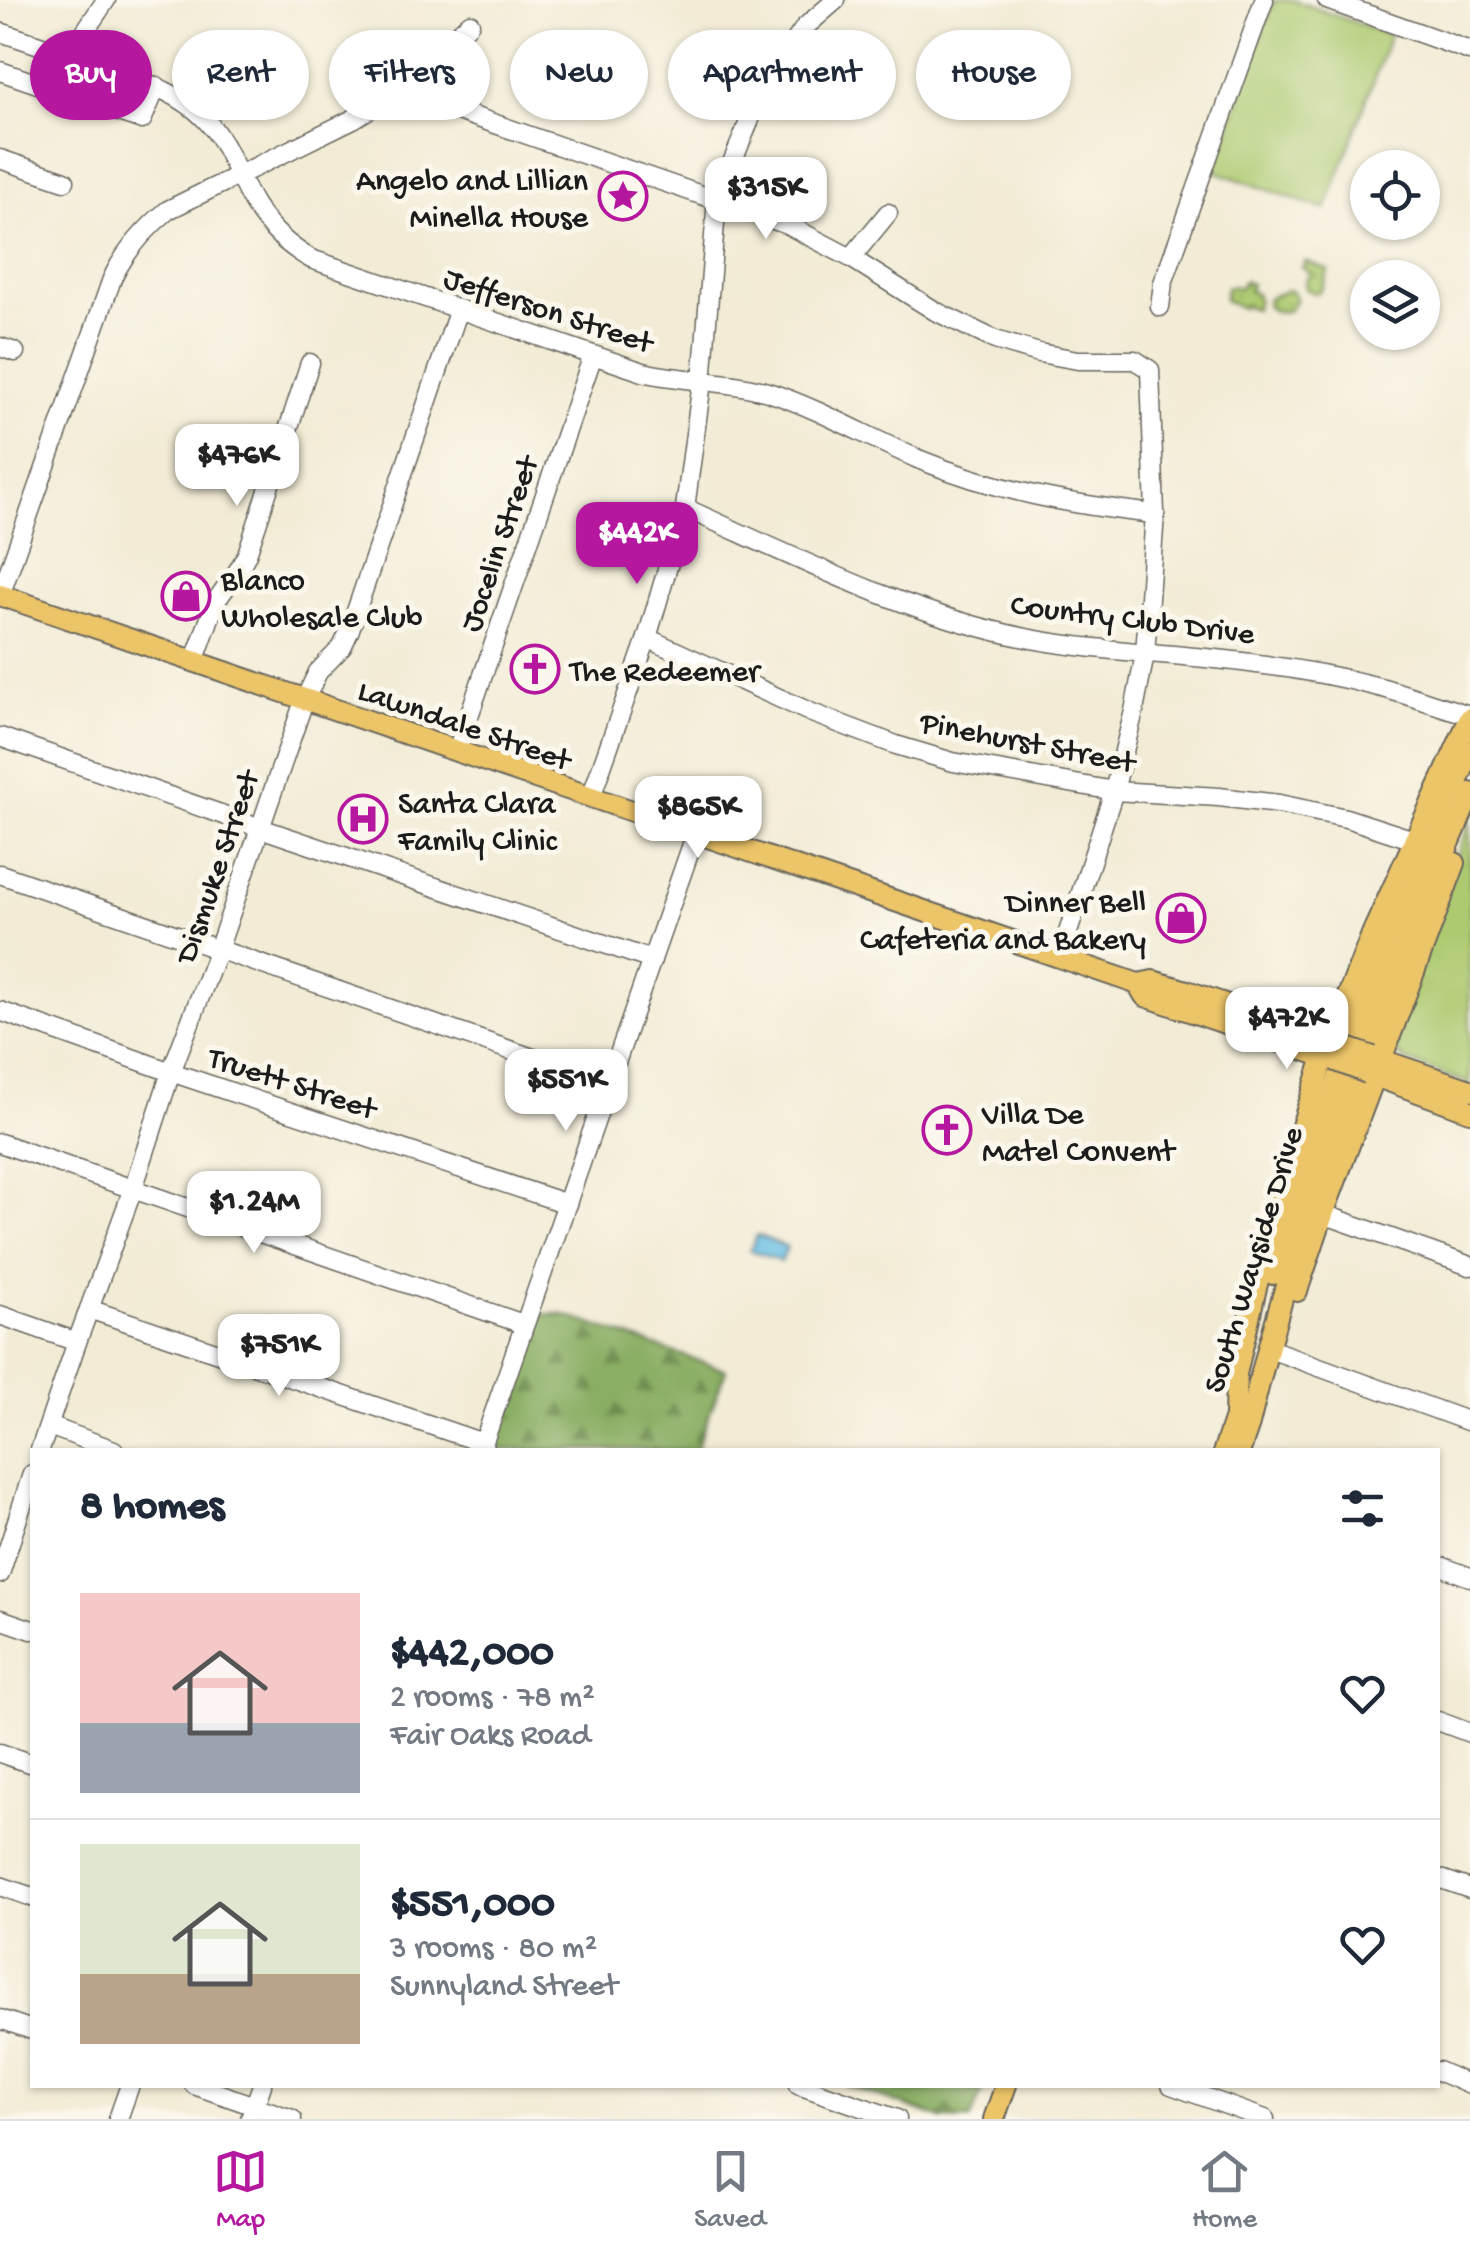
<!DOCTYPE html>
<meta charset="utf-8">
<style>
:root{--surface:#fff;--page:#f6f6f7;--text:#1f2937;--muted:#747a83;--line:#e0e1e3;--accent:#b5179e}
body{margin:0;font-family:"Gochi Hand",sans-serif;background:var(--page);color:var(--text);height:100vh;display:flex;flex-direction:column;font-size:38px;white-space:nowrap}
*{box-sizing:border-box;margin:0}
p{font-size:32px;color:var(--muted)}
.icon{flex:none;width:55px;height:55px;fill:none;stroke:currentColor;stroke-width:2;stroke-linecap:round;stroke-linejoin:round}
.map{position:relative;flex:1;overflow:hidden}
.side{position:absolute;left:30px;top:1448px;width:1410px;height:640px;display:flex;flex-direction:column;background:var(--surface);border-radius:0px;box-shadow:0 2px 8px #0004}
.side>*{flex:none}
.banner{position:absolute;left:30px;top:30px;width:1410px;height:90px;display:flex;gap:20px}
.buttons{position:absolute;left:1350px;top:150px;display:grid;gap:20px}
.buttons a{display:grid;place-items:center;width:90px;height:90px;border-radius:50%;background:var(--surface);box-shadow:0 2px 8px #0004;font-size:50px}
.price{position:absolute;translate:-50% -85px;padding:0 22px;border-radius:20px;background:#fff;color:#222;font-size:32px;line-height:65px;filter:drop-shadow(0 2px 5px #0008)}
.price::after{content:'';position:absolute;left:50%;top:60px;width:30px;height:22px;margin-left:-15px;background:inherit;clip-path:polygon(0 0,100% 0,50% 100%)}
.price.on{background:var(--accent);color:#fff}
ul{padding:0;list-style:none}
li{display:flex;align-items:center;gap:30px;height:250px;padding:0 50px}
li+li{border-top:2px solid var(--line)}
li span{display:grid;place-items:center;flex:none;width:280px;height:200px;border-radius:0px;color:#555}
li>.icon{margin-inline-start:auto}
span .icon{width:120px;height:120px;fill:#fffc;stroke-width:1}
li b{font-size:42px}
h2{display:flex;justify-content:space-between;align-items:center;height:120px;padding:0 50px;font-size:42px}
.pill{padding:0 35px;border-radius:45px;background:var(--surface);box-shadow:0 2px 8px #0004;font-size:35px;line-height:90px}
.pill.on{background:var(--accent);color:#fff}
.tab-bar{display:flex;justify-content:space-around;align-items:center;height:140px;border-top:2px solid var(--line);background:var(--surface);font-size:28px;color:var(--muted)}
.tab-bar a{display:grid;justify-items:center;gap:5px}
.tab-bar .on{color:var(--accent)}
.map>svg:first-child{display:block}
.green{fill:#adca71;stroke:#647346;stroke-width:2.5}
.forest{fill:url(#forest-firs);stroke:#536540;stroke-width:2.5}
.park{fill:url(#park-dots);stroke:#647346;stroke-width:2.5}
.water{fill:#66bde3;stroke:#416c80;stroke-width:2.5}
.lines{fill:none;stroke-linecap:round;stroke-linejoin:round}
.minor-casing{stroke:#67655d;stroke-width:21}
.major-casing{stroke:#67655d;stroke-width:24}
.minor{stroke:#fff;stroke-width:18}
.major{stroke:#edc569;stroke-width:20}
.major-bridge-casing{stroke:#67655d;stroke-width:24;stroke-linecap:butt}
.major-bridge{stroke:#edc569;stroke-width:20}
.labels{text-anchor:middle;stroke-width:10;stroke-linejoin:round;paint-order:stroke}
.poi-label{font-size:32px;fill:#1c1c1c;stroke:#fbf7ec;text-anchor:start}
.street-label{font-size:32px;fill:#1c1c1c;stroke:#fbf7ec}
</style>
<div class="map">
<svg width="1470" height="2119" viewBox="0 0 1470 2119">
<defs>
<pattern id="forest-firs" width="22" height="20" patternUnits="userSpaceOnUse" patternTransform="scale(2.5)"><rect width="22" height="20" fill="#8aae63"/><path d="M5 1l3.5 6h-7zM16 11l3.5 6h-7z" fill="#708d51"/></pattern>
<pattern id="park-dots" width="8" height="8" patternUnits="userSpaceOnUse" patternTransform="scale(2.5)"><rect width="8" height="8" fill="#adca71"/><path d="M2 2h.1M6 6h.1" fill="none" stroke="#94ad61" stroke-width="1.8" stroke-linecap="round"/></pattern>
</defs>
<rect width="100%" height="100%" fill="#fbf7ec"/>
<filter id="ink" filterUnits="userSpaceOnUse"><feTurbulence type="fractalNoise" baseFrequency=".01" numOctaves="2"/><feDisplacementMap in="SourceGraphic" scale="20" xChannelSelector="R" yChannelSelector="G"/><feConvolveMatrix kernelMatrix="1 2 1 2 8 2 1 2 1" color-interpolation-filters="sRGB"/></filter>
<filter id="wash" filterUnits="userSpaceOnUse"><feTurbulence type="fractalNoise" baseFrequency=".0048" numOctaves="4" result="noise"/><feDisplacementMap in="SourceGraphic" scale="40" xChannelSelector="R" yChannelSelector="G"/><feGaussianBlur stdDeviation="2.25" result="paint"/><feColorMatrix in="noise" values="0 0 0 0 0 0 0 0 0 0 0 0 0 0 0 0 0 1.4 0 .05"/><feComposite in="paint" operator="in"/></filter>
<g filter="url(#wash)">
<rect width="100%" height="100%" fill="#f2ecd6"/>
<g class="green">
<path d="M 1293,0 L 1390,35 L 1326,210 L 1214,171 L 1273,1 Z"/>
<path d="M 1470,819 L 1470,1084 L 1404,1060 C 1395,1053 1393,1048 1394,1036 Z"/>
</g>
<g class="forest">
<path d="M 540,1314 L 562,1314 L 726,1370 L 696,1450 L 491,1450 Z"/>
<path d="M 845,2085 L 984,2085 L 971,2119 L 943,2119 Z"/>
</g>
<g class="park">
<path d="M 1305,261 L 1329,270 L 1321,290 L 1316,293 L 1307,290 L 1305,284 L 1310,272 L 1302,268 Z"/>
<path d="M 1243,281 L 1251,284 L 1249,291 L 1256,294 L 1258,299 L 1255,309 L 1244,306 L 1242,308 L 1224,300 L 1226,288 L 1233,286 L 1240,288 Z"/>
<path d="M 1288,290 L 1293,292 L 1296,299 L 1288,311 C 1279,312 1272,312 1267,305 L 1268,298 Z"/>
</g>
<path class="water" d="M 757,1235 L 787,1247 L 781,1262 L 750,1250 Z"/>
</g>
<g filter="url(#ink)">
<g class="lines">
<g class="minor-casing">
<g id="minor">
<path d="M 1327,0 L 1470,51"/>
<path d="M 0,32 C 37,44 73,56 110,70 C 144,82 179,92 205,119 C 229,144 237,178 255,206 C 269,228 288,246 311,259 L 643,372 C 685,382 730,380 771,393 C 822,410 869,438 918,459 C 996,491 1072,505 1155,514"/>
<path d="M 69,55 L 106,0"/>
<path d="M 0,71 L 142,120 L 157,86"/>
<path d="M 408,78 L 455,110 L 788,225 L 851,258 L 935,311 L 995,340 L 1039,353 L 1078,360 L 1135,360 L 1150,370 L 1155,514 L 1145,654 L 1134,711 L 1114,791 L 1060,957"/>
<path d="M 0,159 L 65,181"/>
<path d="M 851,258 L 888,213"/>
<path d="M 1160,307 L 1163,283 L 1264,0"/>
<path d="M 0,347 L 15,352"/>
<path d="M 685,508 C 797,558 910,616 1031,639 C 1106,653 1182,653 1257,664 C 1299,669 1342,677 1383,688 C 1412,696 1441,707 1470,715"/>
<path d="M 0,596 L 112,279 C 125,251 144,230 168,210 L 353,119 L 385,99 L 470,23"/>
<path d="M 647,638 L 812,713 L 896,745 L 953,762 L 1114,791 L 1219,797 L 1279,804 L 1346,818 L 1414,840"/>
<path d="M 194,662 L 216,601 L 239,569 L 247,554 L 310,363"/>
<path d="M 0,737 L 275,833 L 652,960"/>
<path d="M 457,751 L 593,355"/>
<path d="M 591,797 L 647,638 L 685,508 L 702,382 L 717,199 L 756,105 L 789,50 L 805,27 L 836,0"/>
<path d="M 0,874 L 608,1084"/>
<path d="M 0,1011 L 171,1072 L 567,1204"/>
<path d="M 0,1143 L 523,1324"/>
<path d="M 1323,1214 L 1470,1266"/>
<path d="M 89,1309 L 483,1443"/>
<path d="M 0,1315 L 77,1342"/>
<path d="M 1278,1352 L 1470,1422"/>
<path d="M 49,1426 L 114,1450"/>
<path d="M 40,1450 L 77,1342 L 133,1189 L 171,1072 L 218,950 L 304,701 L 318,672 L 342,647 L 349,632 L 459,309"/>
<path d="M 481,1450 L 696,833"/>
<path d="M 1438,1565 L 1470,1577"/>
<path d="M 0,1574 L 32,1474"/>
<path d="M 0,1619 L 32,1630"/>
<path d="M 1438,1721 L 1470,1733"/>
<path d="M 0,1753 L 32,1764"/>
<path d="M 1438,1878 L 1470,1889"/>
<path d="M 0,1886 L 32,1897"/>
<path d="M 0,2019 L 32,2030"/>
<path d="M 1438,2071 L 1470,2085"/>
<path d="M 194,2085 L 292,2119"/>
<path d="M 798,2085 L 897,2119"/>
<path d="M 1171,2085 L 1265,2119"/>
<path d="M 118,2119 L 130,2085"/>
<path d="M 250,2119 L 262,2085"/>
</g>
</g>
<g class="major-casing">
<g id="major">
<path d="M 0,595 L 1138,984 L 1153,981 L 1187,991 L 1286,1025 L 1339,1045"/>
<path d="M 1138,984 L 1145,996 L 1334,1060"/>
<path d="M 1373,1057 L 1470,1090"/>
<path d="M 1367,1073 L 1470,1111"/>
<path d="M 1273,1274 L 1311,1153 L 1390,938 L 1470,752"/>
<path d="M 1297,1291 L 1323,1214 L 1455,863"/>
<path d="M 1235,1419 L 1236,1374 L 1255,1292 L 1276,1208 L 1324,1057 L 1373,932 L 1470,718"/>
<path d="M 1224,1450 L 1238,1408"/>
<path d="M 1240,1450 L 1249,1424 C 1287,1264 1341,1107 1402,954 C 1423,900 1449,848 1470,793"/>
<path d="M 994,2119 L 1006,2085"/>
</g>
</g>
<use href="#minor" class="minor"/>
<use href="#major" class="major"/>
<g class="major-bridge-casing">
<g id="major-bridge">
<path d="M 1339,1045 L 1373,1057"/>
<path d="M 1334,1060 L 1367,1073"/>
</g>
</g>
<use href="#major-bridge" class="major-bridge"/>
</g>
</g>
<defs>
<g id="sight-ring" transform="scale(2.5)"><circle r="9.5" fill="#fbf7ec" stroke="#b5179e" stroke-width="1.5"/><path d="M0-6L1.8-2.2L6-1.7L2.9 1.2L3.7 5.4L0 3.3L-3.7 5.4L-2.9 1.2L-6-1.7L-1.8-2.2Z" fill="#b5179e"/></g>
<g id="shop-ring" transform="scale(2.5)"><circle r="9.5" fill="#fbf7ec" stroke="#b5179e" stroke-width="1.5"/><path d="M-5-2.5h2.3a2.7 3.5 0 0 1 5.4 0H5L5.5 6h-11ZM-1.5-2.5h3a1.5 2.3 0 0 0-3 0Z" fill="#b5179e"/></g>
<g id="church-ring" transform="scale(2.5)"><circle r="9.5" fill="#fbf7ec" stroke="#b5179e" stroke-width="1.5"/><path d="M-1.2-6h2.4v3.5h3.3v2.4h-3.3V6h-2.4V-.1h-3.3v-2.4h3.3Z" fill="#b5179e"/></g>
<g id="hospital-ring" transform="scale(2.5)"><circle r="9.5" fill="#fbf7ec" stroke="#b5179e" stroke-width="1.5"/><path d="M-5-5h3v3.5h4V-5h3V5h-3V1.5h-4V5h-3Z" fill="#b5179e"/></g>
</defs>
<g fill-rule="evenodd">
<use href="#sight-ring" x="623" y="196"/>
<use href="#shop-ring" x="186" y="596"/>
<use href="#church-ring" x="535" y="669"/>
<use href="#hospital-ring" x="363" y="819"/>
<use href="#shop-ring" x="1181" y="918"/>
<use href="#church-ring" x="947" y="1130"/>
</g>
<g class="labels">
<g class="poi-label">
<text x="588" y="189" text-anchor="end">Angelo and Lillian<tspan x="588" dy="37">Minella House</tspan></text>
<text x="221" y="589">Blanco<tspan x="221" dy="37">Wholesale Club</tspan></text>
<text x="570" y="680">The Redeemer</text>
<text x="398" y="812">Santa Clara<tspan x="398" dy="37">Family Clinic</tspan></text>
<text x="1146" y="911" text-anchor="end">Dinner Bell<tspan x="1146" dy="37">Cafeteria and Bakery</tspan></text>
<text x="982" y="1123">Villa De<tspan x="982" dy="37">Matel Convent</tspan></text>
</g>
<g class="street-label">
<text transform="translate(549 308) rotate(18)" y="11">Jefferson Street</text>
<text transform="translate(497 543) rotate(-71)" y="11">Jocelin Street</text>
<text transform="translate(1133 617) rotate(7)" y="11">Country Club Drive</text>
<text transform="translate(465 723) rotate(19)" y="11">Lawndale Street</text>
<text transform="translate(1028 740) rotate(11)" y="11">Pinehurst Street</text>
<text transform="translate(215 866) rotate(-71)" y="11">Dismuke Street</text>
<text transform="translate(293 1081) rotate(18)" y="11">Truett Street</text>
<text transform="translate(1251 1259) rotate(-73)" y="11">South Wayside Drive</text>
</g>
</g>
</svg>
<div class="buttons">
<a><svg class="icon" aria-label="locate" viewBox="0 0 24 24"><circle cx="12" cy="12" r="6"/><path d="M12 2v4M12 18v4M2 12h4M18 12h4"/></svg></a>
<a><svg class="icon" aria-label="layers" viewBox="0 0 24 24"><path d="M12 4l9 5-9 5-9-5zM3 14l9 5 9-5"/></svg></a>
</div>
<b class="price" style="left:766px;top:242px">$315K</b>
<b class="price" style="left:237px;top:509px">$476K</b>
<b class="price on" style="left:637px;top:587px">$442K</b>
<b class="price" style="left:698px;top:861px">$865K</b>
<b class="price" style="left:1287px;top:1072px">$472K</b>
<b class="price" style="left:566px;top:1134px">$551K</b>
<b class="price" style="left:254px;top:1256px">$1.24M</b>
<b class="price" style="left:279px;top:1399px">$751K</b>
<div class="banner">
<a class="pill on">Buy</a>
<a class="pill">Rent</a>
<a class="pill">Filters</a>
<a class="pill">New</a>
<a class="pill">Apartment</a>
<a class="pill">House</a>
</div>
<section class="side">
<h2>8 homes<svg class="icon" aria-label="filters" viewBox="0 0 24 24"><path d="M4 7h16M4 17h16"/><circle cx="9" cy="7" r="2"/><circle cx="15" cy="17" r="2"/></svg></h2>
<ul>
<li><span style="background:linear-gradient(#f6c9c9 65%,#9aa5b1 0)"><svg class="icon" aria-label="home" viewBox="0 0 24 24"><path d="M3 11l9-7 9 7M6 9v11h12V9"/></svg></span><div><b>$442,000</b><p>2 rooms · 78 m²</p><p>Fair Oaks Road</p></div><svg class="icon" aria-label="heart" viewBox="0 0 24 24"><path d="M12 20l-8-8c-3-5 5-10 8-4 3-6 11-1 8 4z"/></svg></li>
<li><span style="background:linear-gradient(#dfe7d0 65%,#b9a48a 0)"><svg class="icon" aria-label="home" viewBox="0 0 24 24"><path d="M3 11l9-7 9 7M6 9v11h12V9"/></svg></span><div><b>$551,000</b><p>3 rooms · 80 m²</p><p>Sunnyland Street</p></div><svg class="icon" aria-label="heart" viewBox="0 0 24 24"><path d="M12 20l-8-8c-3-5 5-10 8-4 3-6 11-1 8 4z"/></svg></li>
</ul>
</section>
</div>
<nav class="tab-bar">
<a class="on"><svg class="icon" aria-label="map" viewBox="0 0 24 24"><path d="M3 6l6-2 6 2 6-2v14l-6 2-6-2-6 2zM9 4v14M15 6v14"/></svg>Map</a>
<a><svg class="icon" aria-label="saved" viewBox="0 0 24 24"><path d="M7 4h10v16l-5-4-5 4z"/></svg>Saved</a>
<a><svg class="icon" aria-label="home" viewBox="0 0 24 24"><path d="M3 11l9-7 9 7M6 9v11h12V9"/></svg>Home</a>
</nav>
